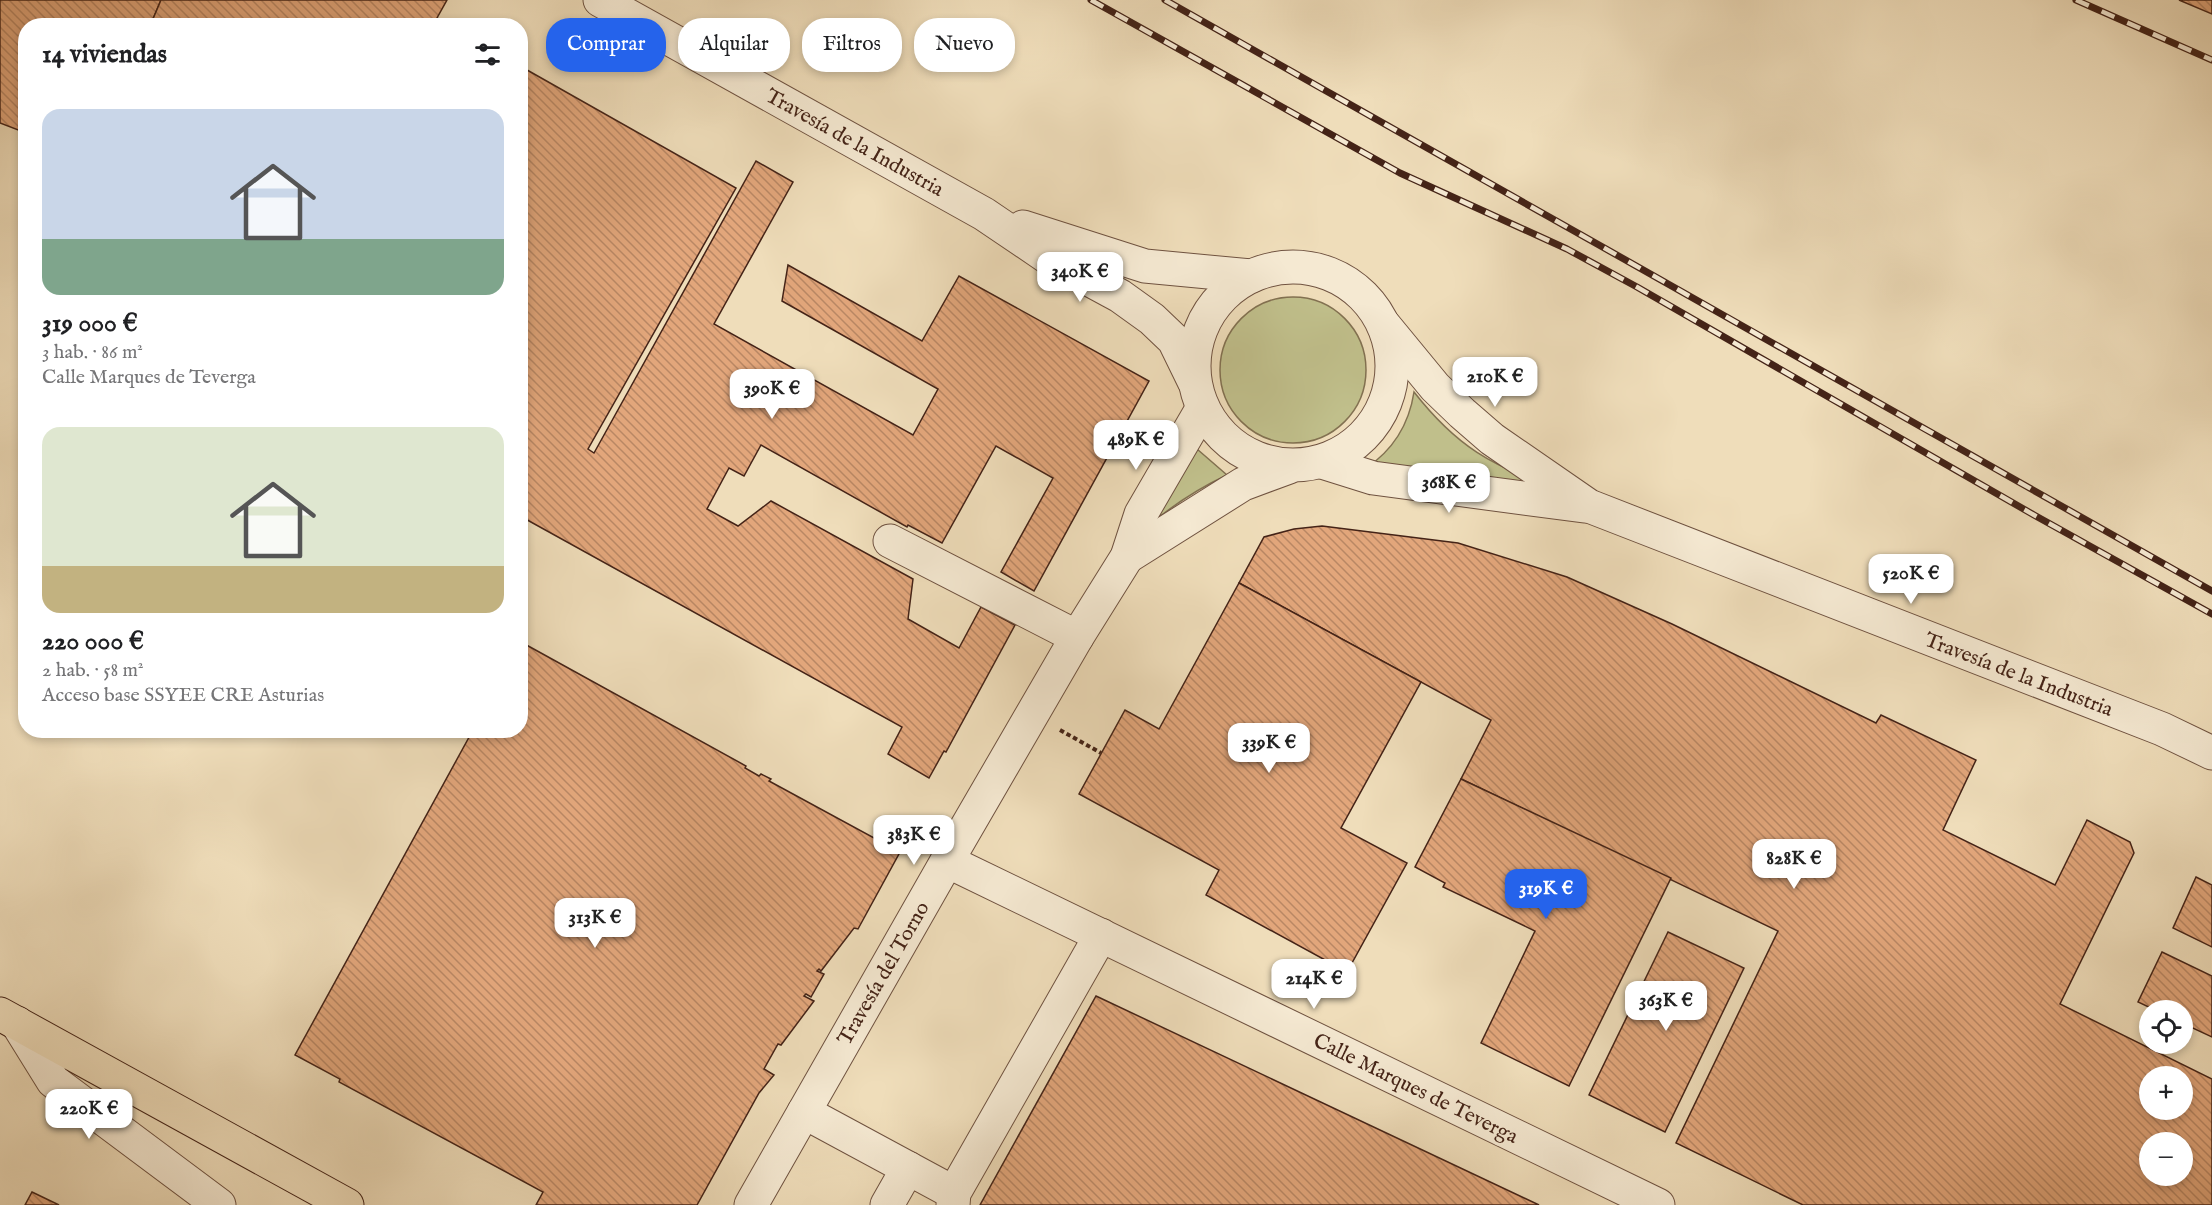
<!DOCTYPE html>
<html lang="es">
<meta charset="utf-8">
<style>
:root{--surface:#fff;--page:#f2f2f2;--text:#202124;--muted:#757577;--accent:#2563eb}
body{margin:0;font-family:"IM FELL English",serif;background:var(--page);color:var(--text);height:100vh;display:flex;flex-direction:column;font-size:22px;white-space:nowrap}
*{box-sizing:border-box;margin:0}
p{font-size:20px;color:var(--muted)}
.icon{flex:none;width:33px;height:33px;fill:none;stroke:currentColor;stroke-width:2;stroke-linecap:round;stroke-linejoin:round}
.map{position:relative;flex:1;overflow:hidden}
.drawer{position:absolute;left:18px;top:18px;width:510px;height:720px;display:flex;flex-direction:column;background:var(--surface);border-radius:24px;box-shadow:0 3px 9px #0003}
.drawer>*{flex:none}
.hud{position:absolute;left:546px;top:18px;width:570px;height:54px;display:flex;gap:12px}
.tools{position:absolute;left:2139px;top:1000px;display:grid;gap:12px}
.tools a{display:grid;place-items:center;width:54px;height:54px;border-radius:50%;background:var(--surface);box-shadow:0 3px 9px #0003;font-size:30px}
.price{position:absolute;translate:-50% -51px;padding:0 14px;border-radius:12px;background:#fff;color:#222;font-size:20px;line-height:39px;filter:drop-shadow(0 2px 3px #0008)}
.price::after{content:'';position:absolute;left:50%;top:36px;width:18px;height:14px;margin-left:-9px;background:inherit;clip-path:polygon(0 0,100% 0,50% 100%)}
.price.selected{background:var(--accent);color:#fff}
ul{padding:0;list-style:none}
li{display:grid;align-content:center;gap:12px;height:318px;padding:0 24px}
li span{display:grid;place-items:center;height:186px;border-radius:18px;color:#555}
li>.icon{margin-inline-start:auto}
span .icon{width:108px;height:108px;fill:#fffc;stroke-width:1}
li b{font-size:26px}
h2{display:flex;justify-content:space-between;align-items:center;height:72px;padding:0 24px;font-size:26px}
.tag{padding:0 21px;border-radius:24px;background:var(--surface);box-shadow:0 3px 9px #0003;font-size:21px;line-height:54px}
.tag.selected{background:var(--accent);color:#fff}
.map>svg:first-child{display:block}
.grass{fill:#c0bf8b;stroke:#827151;stroke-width:1.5}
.building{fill:url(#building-back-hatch);stroke:#442317;stroke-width:1.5;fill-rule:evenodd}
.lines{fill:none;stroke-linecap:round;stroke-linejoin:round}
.minor-casing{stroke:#6f5240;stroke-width:35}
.highway-casing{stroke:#442317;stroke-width:35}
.path{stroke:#442317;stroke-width:4;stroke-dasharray:4.5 3;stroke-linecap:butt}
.minor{stroke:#f5e9d2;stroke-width:33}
.highway{stroke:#efddba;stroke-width:33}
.rail-casing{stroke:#442317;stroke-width:7}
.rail{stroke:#f5e9d2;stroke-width:4.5;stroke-dasharray:14;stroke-linecap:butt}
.labels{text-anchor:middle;stroke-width:6;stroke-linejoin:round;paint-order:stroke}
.street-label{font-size:21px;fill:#442317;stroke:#f5e9d2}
</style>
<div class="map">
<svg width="2212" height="1205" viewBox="0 0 2212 1205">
<defs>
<pattern id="building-back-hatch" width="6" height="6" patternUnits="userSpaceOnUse" patternTransform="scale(1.5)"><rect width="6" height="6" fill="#e2a67b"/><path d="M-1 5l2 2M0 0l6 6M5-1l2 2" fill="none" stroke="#b98764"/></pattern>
</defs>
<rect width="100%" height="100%" fill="#efddba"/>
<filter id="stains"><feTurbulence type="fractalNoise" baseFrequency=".00333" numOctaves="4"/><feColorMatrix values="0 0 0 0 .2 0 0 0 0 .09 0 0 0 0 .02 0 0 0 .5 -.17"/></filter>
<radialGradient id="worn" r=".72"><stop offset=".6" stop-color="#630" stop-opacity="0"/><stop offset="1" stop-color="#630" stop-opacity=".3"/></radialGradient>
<g class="grass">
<circle cx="1293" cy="370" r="73"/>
<path d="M 1414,392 C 1457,447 1491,465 1555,489 L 1365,469 C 1392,451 1409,425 1414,392 Z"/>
<path d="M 1197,449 L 1227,475 C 1197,489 1173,505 1148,526 Z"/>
</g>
<g class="building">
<path d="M 0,0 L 161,0 L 150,26 L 26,26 L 26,133 L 0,123 Z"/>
<path d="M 161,0 L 447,0 L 437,18 L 450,26 L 150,26 Z"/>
<path d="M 2179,0 L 2212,0 L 2212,14 Z"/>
<path d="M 520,66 L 736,188 L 588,449 L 594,453 L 756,161 L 793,182 L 714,324 L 913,435 L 938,389 L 782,301 L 788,265 L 922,341 L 959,276 L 1149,381 L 1034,591 L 1001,572 L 1053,478 L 996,446 L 942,543 L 908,525 L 907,527 L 761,445 L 744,476 L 729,468 L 707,509 L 738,526 L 771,501 L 913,579 L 908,619 L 959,648 L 981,607 L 1015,625 L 946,752 L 944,751 L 929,778 L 888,754 L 902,727 L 520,516 Z"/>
<path d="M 1322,526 L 1458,543 L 1567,577 L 1672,624 L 1876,723 L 1881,715 L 1976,760 L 1943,830 L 2055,885 L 2087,820 L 2130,842 L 2134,853 L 2060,1004 L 2212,1079 L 2212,1205 L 1803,1205 L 1676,1143 L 1778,931 L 1461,779 L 1491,720 L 1239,583 L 1264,537 L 1294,529 ZM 2150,1077 L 2182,1077 L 2182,1110 L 2150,1110 ZM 2150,1143 L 2182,1143 L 2182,1176 L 2150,1176 Z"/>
<path d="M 1239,583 L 1421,682 L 1341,828 L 1407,863 L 1347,972 L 1206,895 L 1219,870 L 1079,794 L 1125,710 L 1159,729 Z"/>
<path d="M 521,642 L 746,766 L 745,768 L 759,776 L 761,774 L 771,779 L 769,781 L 900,852 L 858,929 L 854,928 L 821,971 L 819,969 L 817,971 L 824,974 L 811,997 L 806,994 L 804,996 L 814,1001 L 781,1045 L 778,1044 L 764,1069 L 774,1075 L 759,1093 L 697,1205 L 536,1205 L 543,1192 L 339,1082 L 340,1079 L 295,1055 L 473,730 L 520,730 Z"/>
<path d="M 1461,779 L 1671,878 L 1569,1086 L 1481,1043 L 1535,931 L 1443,887 L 1445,883 L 1415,867 Z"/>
<path d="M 2196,877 L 2212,885 L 2212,947 L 2173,928 Z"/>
<path d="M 1668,932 L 1744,968 L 1665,1132 L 1589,1095 Z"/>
<path d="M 2162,952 L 2212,976 L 2212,1037 L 2182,1023 L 2182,1011 L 2157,1011 L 2138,1002 Z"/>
<path d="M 1096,996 L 1539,1205 L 980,1205 Z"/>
<path d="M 32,1192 L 59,1205 L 25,1205 Z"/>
</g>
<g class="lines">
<g class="minor-casing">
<g id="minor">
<path d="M 600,0 L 984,214 L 1046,256 L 1120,296 L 1152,319 L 1174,340 L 1194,381"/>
<path d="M 1023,227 L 1145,266 L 1251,276"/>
<circle cx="1293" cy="366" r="99"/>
<path d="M 1384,325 L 1435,387 L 1462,413 L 1492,439 L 1589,506 L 2162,729 L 2212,753"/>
<path d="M 1322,462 L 1373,478 L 1584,506"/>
<path d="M 890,541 L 1077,637"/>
<path d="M 1127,557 L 1243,484 L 1289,467"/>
<path d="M 947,861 L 1658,1205"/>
<path d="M 17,1023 L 53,1081 L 219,1205"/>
<path d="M 804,1112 L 954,1193"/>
<path d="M 751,1205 L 947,861 L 1077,637 L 1127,557 L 1141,514 L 1202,409"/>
<path d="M 887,1205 L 908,1168"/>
<path d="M 953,1205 L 954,1193 L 1101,935"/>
</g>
</g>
<g class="highway-casing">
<path id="highway" d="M 0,1014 L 347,1205"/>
</g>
<path class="path" d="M 1060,730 L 1101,753"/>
<use href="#minor" class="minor"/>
<use href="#highway" class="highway"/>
<g class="rail-casing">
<g id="rail">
<path d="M 1091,0 L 1400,173 L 1567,249 L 1637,287 L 2034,515 L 2212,614"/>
<path d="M 1165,0 L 2212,591"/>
<path d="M 2076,0 L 2212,60"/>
</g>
</g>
<use href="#rail" class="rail"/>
</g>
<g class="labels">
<g class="street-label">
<text transform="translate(855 142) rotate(29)" y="7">Travesía de la Industria</text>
<text transform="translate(2019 674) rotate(21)" y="7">Travesía de la Industria</text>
<text transform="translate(883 973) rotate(-60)" y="7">Travesía del Torno</text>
<text transform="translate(1416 1088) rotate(26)" y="7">Calle Marques de Teverga</text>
</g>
</g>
<rect width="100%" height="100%" filter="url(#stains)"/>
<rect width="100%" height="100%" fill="url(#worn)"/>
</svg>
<div class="tools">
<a><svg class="icon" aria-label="locate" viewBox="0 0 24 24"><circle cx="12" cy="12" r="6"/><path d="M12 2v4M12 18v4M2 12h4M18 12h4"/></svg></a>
<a>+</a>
<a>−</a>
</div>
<b class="price" style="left:1080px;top:303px">340K €</b>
<b class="price" style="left:1495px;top:408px">210K €</b>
<b class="price" style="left:772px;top:420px">390K €</b>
<b class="price" style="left:1136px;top:471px">489K €</b>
<b class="price" style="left:1449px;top:514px">368K €</b>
<b class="price" style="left:1911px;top:605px">520K €</b>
<b class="price" style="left:1269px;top:774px">339K €</b>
<b class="price" style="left:914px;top:866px">383K €</b>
<b class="price" style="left:1794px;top:890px">828K €</b>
<b class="price selected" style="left:1546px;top:920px">319K €</b>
<b class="price" style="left:595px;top:949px">313K €</b>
<b class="price" style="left:1314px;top:1010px">214K €</b>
<b class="price" style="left:1666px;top:1032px">363K €</b>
<b class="price" style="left:89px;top:1140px">220K €</b>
<div class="hud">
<a class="tag selected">Comprar</a>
<a class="tag">Alquilar</a>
<a class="tag">Filtros</a>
<a class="tag">Nuevo</a>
</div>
<section class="drawer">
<h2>14 viviendas<svg class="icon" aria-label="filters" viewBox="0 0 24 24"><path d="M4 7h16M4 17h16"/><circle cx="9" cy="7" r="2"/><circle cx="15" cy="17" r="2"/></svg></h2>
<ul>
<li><span style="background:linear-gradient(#c9d6e8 70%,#7fa58c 0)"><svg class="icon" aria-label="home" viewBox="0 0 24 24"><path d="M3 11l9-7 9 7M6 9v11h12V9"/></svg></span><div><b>319 000 €</b><p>3 hab. · 86 m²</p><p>Calle Marques de Teverga</p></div></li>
<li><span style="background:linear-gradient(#dfe7d0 75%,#c2b280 0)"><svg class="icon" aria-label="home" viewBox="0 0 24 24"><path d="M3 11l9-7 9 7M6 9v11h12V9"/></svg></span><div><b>220 000 €</b><p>2 hab. · 58 m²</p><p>Acceso base SSYEE CRE Asturias</p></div></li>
</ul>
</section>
</div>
